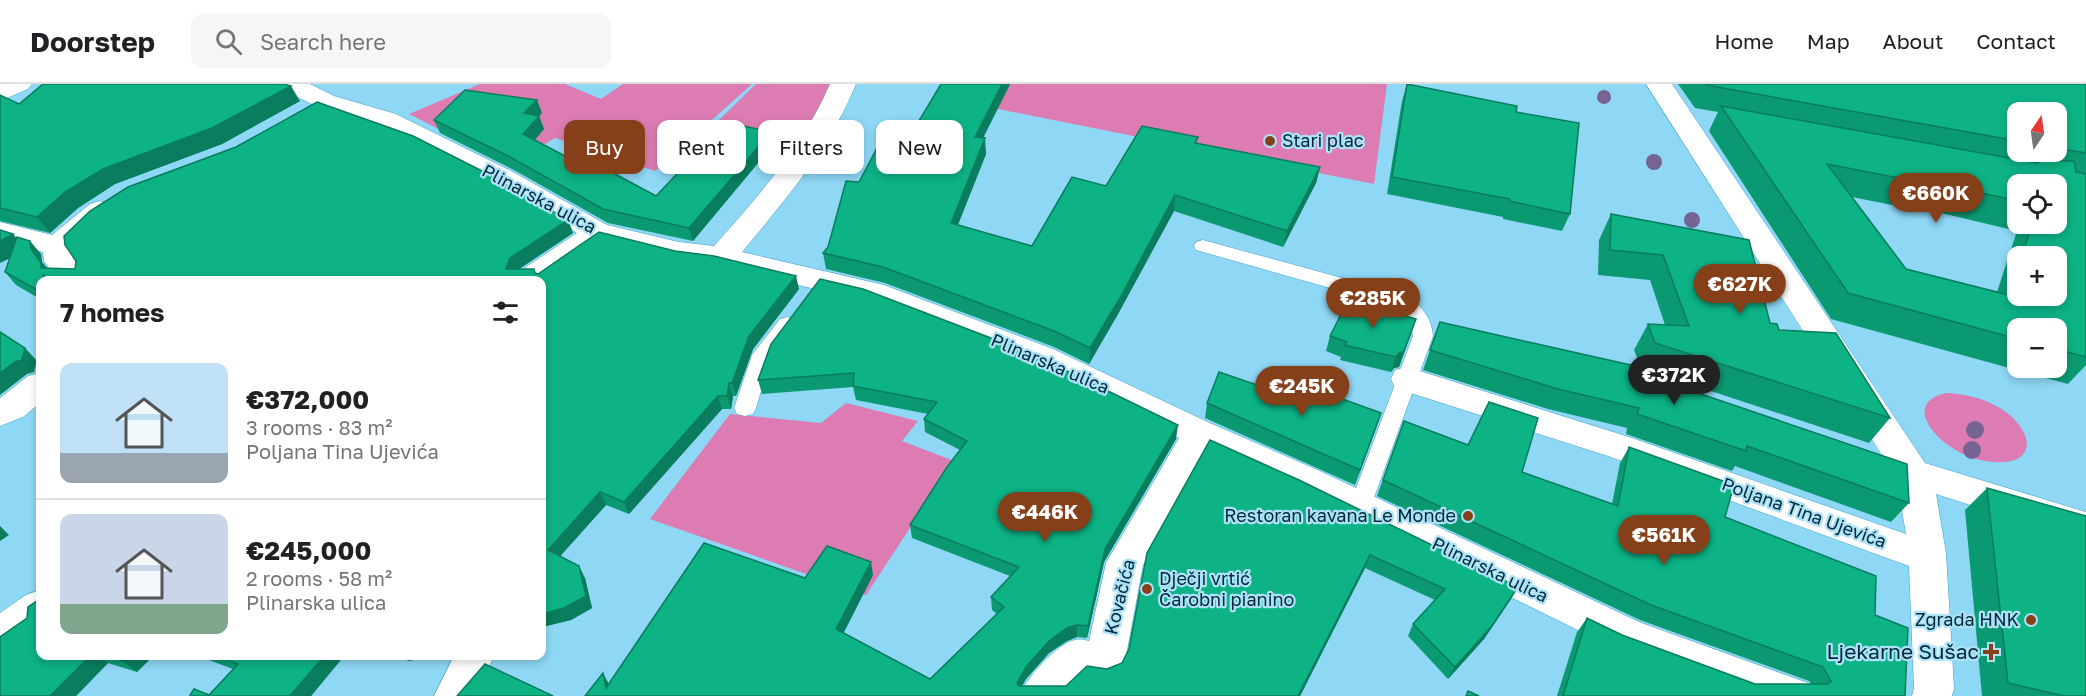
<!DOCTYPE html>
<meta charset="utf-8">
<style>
:root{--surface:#fff;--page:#f6f6f6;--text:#202124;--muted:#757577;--line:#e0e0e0;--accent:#854019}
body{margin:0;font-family:"Golos Text",sans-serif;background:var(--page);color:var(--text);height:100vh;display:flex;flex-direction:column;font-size:22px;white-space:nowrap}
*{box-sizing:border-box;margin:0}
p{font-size:20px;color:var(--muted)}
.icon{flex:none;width:33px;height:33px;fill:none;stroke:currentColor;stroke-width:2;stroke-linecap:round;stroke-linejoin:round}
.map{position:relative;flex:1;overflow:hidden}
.details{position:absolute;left:36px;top:192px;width:510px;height:384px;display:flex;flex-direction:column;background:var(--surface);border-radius:12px;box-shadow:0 3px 9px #0003}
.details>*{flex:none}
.guide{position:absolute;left:564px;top:36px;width:570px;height:54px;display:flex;gap:12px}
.needle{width:39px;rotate:13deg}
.buttons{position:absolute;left:2007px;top:18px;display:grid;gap:12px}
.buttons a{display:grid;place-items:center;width:60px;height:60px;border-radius:12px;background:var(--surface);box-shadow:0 3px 9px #0003;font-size:30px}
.price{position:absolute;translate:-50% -51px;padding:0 14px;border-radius:21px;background:var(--accent);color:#fff;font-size:20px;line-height:39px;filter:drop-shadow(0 2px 3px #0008)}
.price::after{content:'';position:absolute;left:50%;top:36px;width:18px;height:14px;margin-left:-9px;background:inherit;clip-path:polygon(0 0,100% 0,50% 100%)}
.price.active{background:#222;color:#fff}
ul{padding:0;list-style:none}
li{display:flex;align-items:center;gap:18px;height:150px;padding:0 24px}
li+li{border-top:2px solid var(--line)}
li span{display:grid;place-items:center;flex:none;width:168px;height:120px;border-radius:12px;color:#555}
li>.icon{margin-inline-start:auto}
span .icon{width:72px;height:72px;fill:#fffc;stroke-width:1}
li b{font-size:26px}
h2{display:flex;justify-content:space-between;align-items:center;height:72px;padding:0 24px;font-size:26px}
.pill{padding:0 21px;border-radius:12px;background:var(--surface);box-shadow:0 3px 9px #0003;font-size:21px;line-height:54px}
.pill.active{background:var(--accent);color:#fff}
header{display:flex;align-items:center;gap:36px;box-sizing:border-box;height:84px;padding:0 30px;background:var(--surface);border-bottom:2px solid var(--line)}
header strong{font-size:28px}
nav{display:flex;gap:33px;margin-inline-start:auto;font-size:21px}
.search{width:420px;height:54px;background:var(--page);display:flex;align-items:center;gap:15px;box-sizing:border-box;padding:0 21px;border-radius:12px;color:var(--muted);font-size:22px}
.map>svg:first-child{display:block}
.green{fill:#dc7cb2}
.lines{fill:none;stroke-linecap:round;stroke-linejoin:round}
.lane-casing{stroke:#42a3c8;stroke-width:1}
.street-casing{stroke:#42a3c8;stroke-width:1}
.lane{fill:#fff;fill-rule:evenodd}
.street{fill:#fff;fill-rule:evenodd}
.tree{fill:#766494}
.wall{fill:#0b9972;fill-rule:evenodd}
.shaded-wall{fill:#097d5d}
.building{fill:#0db285;stroke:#097d5d;stroke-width:1.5;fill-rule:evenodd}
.poi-dot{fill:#854019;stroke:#ace1f8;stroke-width:2}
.labels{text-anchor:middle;stroke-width:4.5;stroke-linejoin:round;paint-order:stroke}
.poi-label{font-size:18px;fill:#002a39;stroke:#ace1f8;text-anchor:start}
.street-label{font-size:18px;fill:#002a39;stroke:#ace1f8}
.near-poi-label{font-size:21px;fill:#002a39;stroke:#ace1f8;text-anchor:end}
</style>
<header>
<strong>Doorstep</strong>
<div class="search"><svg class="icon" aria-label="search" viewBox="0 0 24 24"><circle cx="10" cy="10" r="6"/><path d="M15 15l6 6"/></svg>Search here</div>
<nav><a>Home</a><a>Map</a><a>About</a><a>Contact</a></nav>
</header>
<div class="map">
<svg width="2086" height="612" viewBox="0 0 2086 612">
<rect width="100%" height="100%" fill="#8ed7f5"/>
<g class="green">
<path d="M 480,0 L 565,0 L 601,15 L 623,0 L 752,0 L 655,87 L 555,54 L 510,81 L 409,30 Z"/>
<path d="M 756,0 L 831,0 L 836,9 L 802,54 L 717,38 Z"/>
<path d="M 956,0 L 1387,0 L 1374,100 L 948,15 Z"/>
<path d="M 1946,309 C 1967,310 1988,315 2006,328 C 2034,349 2037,381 1994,378 C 1979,377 1964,372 1951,363 C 1929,349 1907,318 1946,309 Z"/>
<path d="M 846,319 L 918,337 L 902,357 L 954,377 L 866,511 L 650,435 L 730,330 L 821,339 Z"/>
</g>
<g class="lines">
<g class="lane-casing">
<g id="lane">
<path d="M 1203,156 L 1408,212 C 1422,223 1432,234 1433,252 L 1368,430 L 1360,432 L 1352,430 L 1349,423 L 1413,252 L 1410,236 L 1394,222 L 1196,166 L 1194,162 L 1196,158 Z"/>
<path d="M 787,233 L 794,235 L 797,240 L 771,273 L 756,324 L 753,330 L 745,332 L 737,330 L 734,324 L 752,271 L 780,235 Z"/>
</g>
</g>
<g class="street-casing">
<g id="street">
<path d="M 0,0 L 32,0 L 28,5 L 0,17 Z"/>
<path d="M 277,0 L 310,0 L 334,12 L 396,30 L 513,88 L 607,141 L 679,158 L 714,162 C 759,111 803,63 830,0 L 856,0 C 830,64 786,115 742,168 L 884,201 L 1053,265 L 1212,340 L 1320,387 L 1639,538 L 1808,599 L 1814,612 L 1743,612 L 1612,563 L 1296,407 L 1207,367 L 1143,481 L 1125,577 L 1119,590 L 1105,595 L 1085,592 L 1066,612 L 1019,612 C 1026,595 1056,560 1075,556 C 1080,555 1085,556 1089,557 L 1106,479 L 1179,354 L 1031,281 L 866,217 L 721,183 L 679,178 L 603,159 L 542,201 L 542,196 L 513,196 L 517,189 L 577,149 L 493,100 L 378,42 L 316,22 L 281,5 Z"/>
<path d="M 1646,0 L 1672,0 L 1925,379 L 2086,428 L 2086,458 L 1936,410 L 1946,469 L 1954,604 L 1952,612 L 1912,612 L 1914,604 L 1909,482 L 1608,372 L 1395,304 L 1391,295 L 1395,286 L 1407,283 L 1632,354 L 1906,450 L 1897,398 L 1884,394 L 1879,384 L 1884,374 Z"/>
<path d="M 100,117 L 110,120 L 114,126 L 110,132 L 72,165 L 74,175 L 85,191 L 84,196 L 54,196 L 55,192 L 44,177 L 43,168 L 0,156 L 0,138 L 52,151 L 90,120 Z"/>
<path d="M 40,289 L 40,319 L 23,333 L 0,342 L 0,314 L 28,292 Z"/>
<path d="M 40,506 L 40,544 L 14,563 L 0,568 L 0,529 L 26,511 Z"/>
<path d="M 454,572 L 494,572 L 475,612 L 434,612 Z"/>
</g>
</g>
<use href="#lane" class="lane"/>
<use href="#street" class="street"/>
</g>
<g class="tree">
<circle cx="1604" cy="13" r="7"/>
<circle cx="1654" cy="78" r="8"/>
<circle cx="1692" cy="136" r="8"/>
<circle cx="1975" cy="346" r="9"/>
<circle cx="1972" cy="366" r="9"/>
</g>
<g class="wall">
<path d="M 1010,0 L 983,54 L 986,70 L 958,141 L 1032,162 L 1106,102 L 1197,59 L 1320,83 L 1316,99 L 1283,163 L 1174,127 L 1118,230 L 1089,280 L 1054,263 L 885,199 L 826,185 L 823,169 L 913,47 Z"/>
<path d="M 1407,0 L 1516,28 L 1570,130 L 1562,147 L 1503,135 L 1503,133 L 1387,110 L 1402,17 Z"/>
<path d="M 1678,0 L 2086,0 L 2086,281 L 2068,300 L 1831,235 L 1709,47 L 1718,28 L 1695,24 ZM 2018,28 L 2056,28 L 2056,68 L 2018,68 ZM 2018,100 L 2056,140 L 2018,140 ZM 1852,113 L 1897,122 L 1899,119 L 2017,147 L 1997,208 L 1906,185 ZM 2018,172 L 2056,172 L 2018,212 ZM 2018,244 L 2056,244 L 2056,284 L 2018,284 Z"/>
<path d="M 0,11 L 19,20 L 300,17 L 222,60 L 115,100 L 78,124 L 50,149 L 0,137 Z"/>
<path d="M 542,29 L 539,32 L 544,45 L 535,56 L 586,83 L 656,112 L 771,48 L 773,61 L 693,157 L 608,139 L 514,86 L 440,49 L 434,36 Z"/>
<path d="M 1611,130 L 1770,239 L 1890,334 L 1869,359 L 1641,284 L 1634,266 L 1648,240 L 1665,241 L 1650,196 L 1598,191 L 1599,156 Z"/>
<path d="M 568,136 L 573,149 L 519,185 L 536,190 L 799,205 L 753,265 L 736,312 L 733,312 L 731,325 L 722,325 L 629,430 L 606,421 L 560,472 L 585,494 L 592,524 L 571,536 L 542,543 L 542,196 L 40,196 L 40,215 L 16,201 L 5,188 L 9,175 L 13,150 L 16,154 L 41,170 L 42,178 L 47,184 L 75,185 Z"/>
<path d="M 1416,235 L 1399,283 L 1394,284 L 1391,288 L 1340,276 L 1341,273 L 1326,267 L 1330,252 Z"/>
<path d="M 1440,238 L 1639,289 L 1909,419 L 1891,438 L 1735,382 L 1732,387 L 1626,350 L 1627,344 L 1548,325 L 1423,286 Z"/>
<path d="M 771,260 L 1176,355 L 1104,478 L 1087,554 L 1077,553 L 1067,557 L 1049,569 L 1026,595 L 1022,602 L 1066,602 L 1122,579 L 1129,565 L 1210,356 L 1511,515 L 1484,555 L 1448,595 L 1408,552 L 1413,540 L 1435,516 L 1365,484 L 1300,612 L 585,612 L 603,589 L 608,600 L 805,494 L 873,491 L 843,549 L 930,595 L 997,530 L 992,526 L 991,513 L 1010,492 L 912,454 L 910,441 L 960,366 L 925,348 L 924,335 L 928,330 L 856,316 L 853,303 L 762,310 L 758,296 Z"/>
<path d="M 1295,314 L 1381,329 L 1355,401 L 1205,334 L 1207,319 Z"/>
<path d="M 1404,337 L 1522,388 L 1612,420 L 1620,379 L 1629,363 L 1725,433 L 1875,531 L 1905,612 L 1557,612 L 1577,548 L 1587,534 L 1622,551 L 1755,600 L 1811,600 L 1809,597 L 1640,536 L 1377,412 Z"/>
<path d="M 1987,404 L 2086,612 L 1982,612 L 1965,426 Z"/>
<path d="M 27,534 L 40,572 L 153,572 L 137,588 L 108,579 L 76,612 L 0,612 Z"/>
<path d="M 198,572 L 344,572 L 311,612 L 209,611 L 233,585 Z"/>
<path d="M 395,572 L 430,572 L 409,577 Z"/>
</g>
<g class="shaded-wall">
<path d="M 1002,0 L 1010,0 L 976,68 L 975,53 Z"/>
<path d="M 291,2 L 300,17 L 222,60 L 115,100 L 78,124 L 50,149 L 37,133 L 65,108 L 103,85 Z"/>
<path d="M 537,16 L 542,29 L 539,32 L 544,45 L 528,63 L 523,50 L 524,29 Z"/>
<path d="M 771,48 L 773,61 L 693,157 L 689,144 Z"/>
<path d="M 985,54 L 986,70 L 952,155 L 951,139 Z"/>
<path d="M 1320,83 L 1316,99 L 1283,163 L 1287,147 Z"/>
<path d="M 1175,111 L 1174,127 L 1118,230 L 1089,280 L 1090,264 Z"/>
<path d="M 568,136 L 573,149 L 516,187 L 506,185 L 510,174 Z"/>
<path d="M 13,150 L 27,166 L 0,179 L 0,157 Z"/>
<path d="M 30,157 L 41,170 L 42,178 L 53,192 L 41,184 L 31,165 Z"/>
<path d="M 43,191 L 48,196 L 42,196 Z"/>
<path d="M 796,192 L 799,205 L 753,265 L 736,312 L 732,299 L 749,252 Z"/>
<path d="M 1416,235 L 1399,283 L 1394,284 L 1391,288 L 1396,273 Z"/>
<path d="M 25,264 L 37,277 L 34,288 L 27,290 L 0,311 L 0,289 L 15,278 Z"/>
<path d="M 729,299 L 733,312 L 731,325 L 727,312 Z"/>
<path d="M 718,312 L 722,325 L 629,430 L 624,418 Z"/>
<path d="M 1381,329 L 1376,344 L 1355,401 L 1360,386 Z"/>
<path d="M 1178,341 L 1176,355 L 1104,478 L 1087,554 L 1088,542 L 1105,465 Z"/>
<path d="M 600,408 L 606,421 L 555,478 L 548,466 Z"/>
<path d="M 0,442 L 9,451 L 0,457 Z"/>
<path d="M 1370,471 L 1365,484 L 1300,612 L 1298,612 Z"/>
<path d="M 871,478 L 873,491 L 839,558 L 836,545 Z"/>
<path d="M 579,482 L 585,494 L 592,524 L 571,536 L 542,543 L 542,530 Z"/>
<path d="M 1518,503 L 1511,515 L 1484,555 L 1448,595 L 1455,583 Z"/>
<path d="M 1077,541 L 1077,553 L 1067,557 L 1049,569 L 1026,595 L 1017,611 L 1017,599 L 1026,583 L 1049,557 L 1067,544 Z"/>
<path d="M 90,572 L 98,572 L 108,579 L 76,612 L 50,612 Z"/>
<path d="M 128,572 L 153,572 L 137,588 L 123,577 Z"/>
<path d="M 324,572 L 344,572 L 311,612 L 290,612 Z"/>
<path d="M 405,572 L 430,572 L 409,577 Z"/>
<path d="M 603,589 L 610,602 L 606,604 Z"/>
</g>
<g class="building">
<path d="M 43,0 L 284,0 L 291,2 L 212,44 L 103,85 L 65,108 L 37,133 L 0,124 L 0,11 L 19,20 Z"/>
<path d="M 941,0 L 1002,0 L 975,53 L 985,54 L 951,139 L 1032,162 L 1072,93 L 1106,102 L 1142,42 L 1198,53 L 1195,59 L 1320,83 L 1287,147 L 1175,111 L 1120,214 L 1090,264 L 1054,247 L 883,183 L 823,169 L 828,163 L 846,97 L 859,98 L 888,43 L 913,47 Z"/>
<path d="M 1407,0 L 1517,22 L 1516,28 L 1579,39 L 1570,130 L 1509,117 L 1510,115 L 1392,93 Z"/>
<path d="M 1705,0 L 2086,0 L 2086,69 L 2056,64 L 2056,28 L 2018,28 L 2018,57 L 1706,1 Z"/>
<path d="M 465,6 L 537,16 L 524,29 L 539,32 L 523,50 L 586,83 L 593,78 L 656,112 L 726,38 L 771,48 L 689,144 L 603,125 L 508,72 L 434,36 Z"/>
<path d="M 317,18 L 413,52 L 486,89 L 568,136 L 510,174 L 506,185 L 534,185 L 535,189 L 538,190 L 599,148 L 675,167 L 714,172 L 796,192 L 749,252 L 732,299 L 729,299 L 727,312 L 718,312 L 624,418 L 600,408 L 548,466 L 579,482 L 586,512 L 564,524 L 542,530 L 542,196 L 50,196 L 43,191 L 42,196 L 40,196 L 39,207 L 5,188 L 17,153 L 30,157 L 31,165 L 41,179 L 41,184 L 75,185 L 76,177 L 65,161 L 64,152 L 90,127 L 128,103 L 236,63 Z"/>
<path d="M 1721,22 L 2037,79 L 2040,77 L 2074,77 L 2076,88 L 2086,90 L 2086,273 L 2056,265 L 2056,244 L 2018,244 L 2018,255 L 1848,209 ZM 1827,80 L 1914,97 L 1913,94 L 2018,117 L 2018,100 L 2056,100 L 2056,140 L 2032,140 L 2022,172 L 2056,172 L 2056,212 L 2018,212 L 2018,185 L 2009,211 L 1906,185 Z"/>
<path d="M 1611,130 L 1749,156 L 1770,239 L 1777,240 L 1779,246 L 1836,249 L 1890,334 L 1655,259 L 1648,240 L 1689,242 L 1663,171 L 1610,166 Z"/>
<path d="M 0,146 L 13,150 L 0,157 Z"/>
<path d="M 820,195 L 863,205 L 1030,269 L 1178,341 L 1105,465 L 1088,542 L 1077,541 L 1067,544 L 1049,557 L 1026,583 L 1017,599 L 1019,602 L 1066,602 L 1087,582 L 1107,585 L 1122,579 L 1129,565 L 1147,469 L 1210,356 L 1299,396 L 1518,503 L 1491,543 L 1455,583 L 1413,540 L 1445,505 L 1370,471 L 1298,612 L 585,612 L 603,589 L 606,604 L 704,459 L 805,494 L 827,462 L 871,478 L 836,545 L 930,595 L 1004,523 L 991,513 L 1019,483 L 910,441 L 947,383 L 967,357 L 924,335 L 937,318 L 853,302 L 854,289 L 758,296 L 771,260 Z"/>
<path d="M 1349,215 L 1416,235 L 1404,267 L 1399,269 L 1396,273 L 1344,261 L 1347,258 L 1330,252 Z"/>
<path d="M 1440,238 L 1635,282 L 1639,289 L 1907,380 L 1909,419 L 1747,362 L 1746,367 L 1637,330 L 1639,324 L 1558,305 L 1430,266 Z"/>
<path d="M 0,248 L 25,264 L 22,276 L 15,278 L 0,289 Z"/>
<path d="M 1219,288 L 1295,314 L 1307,302 L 1381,329 L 1360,386 L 1207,319 Z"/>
<path d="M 1489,318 L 1538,334 L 1522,388 L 1618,422 L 1629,363 L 1734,401 L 1725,433 L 1876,492 L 1875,531 L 1908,544 L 1905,612 L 1563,612 L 1587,534 L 1622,551 L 1755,600 L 1828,600 L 1831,597 L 1823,583 L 1651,521 L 1383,396 L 1404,337 L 1468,361 Z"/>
<path d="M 1987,404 L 2086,432 L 2086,612 L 2064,612 L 2008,599 Z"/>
<path d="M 40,515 L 40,572 L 90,572 L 50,612 L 0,612 L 0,553 L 27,534 L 28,523 Z"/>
<path d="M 106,572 L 128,572 L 123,577 Z"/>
<path d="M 216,572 L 324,572 L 290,612 L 190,612 L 190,611 L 194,605 L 209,611 L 238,580 Z"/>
<path d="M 485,580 L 553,612 L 457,612 Z"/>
<path d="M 1468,607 L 1479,612 L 1466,612 Z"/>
</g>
<g class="poi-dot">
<circle cx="1270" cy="57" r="6"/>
<circle cx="1468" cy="432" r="6"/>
<circle cx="1147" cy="505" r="6"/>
<circle cx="2031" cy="536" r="6"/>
<path d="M1988 559h6v6h6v6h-6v6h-6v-6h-6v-6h6z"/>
</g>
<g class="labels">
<g class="poi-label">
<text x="1282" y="63">Stari plac</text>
<text x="1456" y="438" text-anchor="end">Restoran kavana Le Monde</text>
<text x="1159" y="501">Dječji vrtić<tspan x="1159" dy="21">Čarobni pianino</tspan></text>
<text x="2019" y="542" text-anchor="end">Zgrada HNK</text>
</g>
<g class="street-label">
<text transform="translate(539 115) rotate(28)" y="6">Plinarska ulica</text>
<text transform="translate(1050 280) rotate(23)" y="6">Plinarska ulica</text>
<text transform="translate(1804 429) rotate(20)" y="6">Poljana Tina Ujevića</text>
<text transform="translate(1490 486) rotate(26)" y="6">Plinarska ulica</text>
<text transform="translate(1120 513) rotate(-76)" y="6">Kovačića</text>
</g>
<g class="near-poi-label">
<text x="1979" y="575">Ljekarne Sušac</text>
</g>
</g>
</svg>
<div class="buttons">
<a><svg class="needle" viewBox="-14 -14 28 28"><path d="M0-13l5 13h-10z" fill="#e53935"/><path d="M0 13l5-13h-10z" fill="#757577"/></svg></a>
<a><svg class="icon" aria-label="locate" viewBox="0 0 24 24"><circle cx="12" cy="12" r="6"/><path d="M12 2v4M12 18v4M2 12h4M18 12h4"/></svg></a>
<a>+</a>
<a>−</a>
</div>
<b class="price" style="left:1936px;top:140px">€660K</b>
<b class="price" style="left:1740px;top:231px">€627K</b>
<b class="price" style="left:1373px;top:245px">€285K</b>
<b class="price active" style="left:1674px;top:322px">€372K</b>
<b class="price" style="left:1302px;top:333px">€245K</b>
<b class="price" style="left:1045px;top:459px">€446K</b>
<b class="price" style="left:1664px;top:482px">€561K</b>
<div class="guide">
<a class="pill active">Buy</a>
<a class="pill">Rent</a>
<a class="pill">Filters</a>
<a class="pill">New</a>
</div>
<section class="details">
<h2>7 homes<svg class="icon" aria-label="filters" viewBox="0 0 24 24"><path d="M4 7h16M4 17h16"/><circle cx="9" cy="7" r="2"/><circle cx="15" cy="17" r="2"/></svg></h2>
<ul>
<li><span style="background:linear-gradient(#bfe0f5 75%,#9aa5b1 0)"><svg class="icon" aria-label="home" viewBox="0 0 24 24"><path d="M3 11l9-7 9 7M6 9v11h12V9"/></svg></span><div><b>€372,000</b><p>3 rooms · 83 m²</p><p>Poljana Tina Ujevića</p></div></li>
<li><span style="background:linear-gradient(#c9d6e8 75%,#7fa58c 0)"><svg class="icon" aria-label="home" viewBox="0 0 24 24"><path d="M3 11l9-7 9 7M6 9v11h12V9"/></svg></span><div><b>€245,000</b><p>2 rooms · 58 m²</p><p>Plinarska ulica</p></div></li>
</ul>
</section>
</div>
